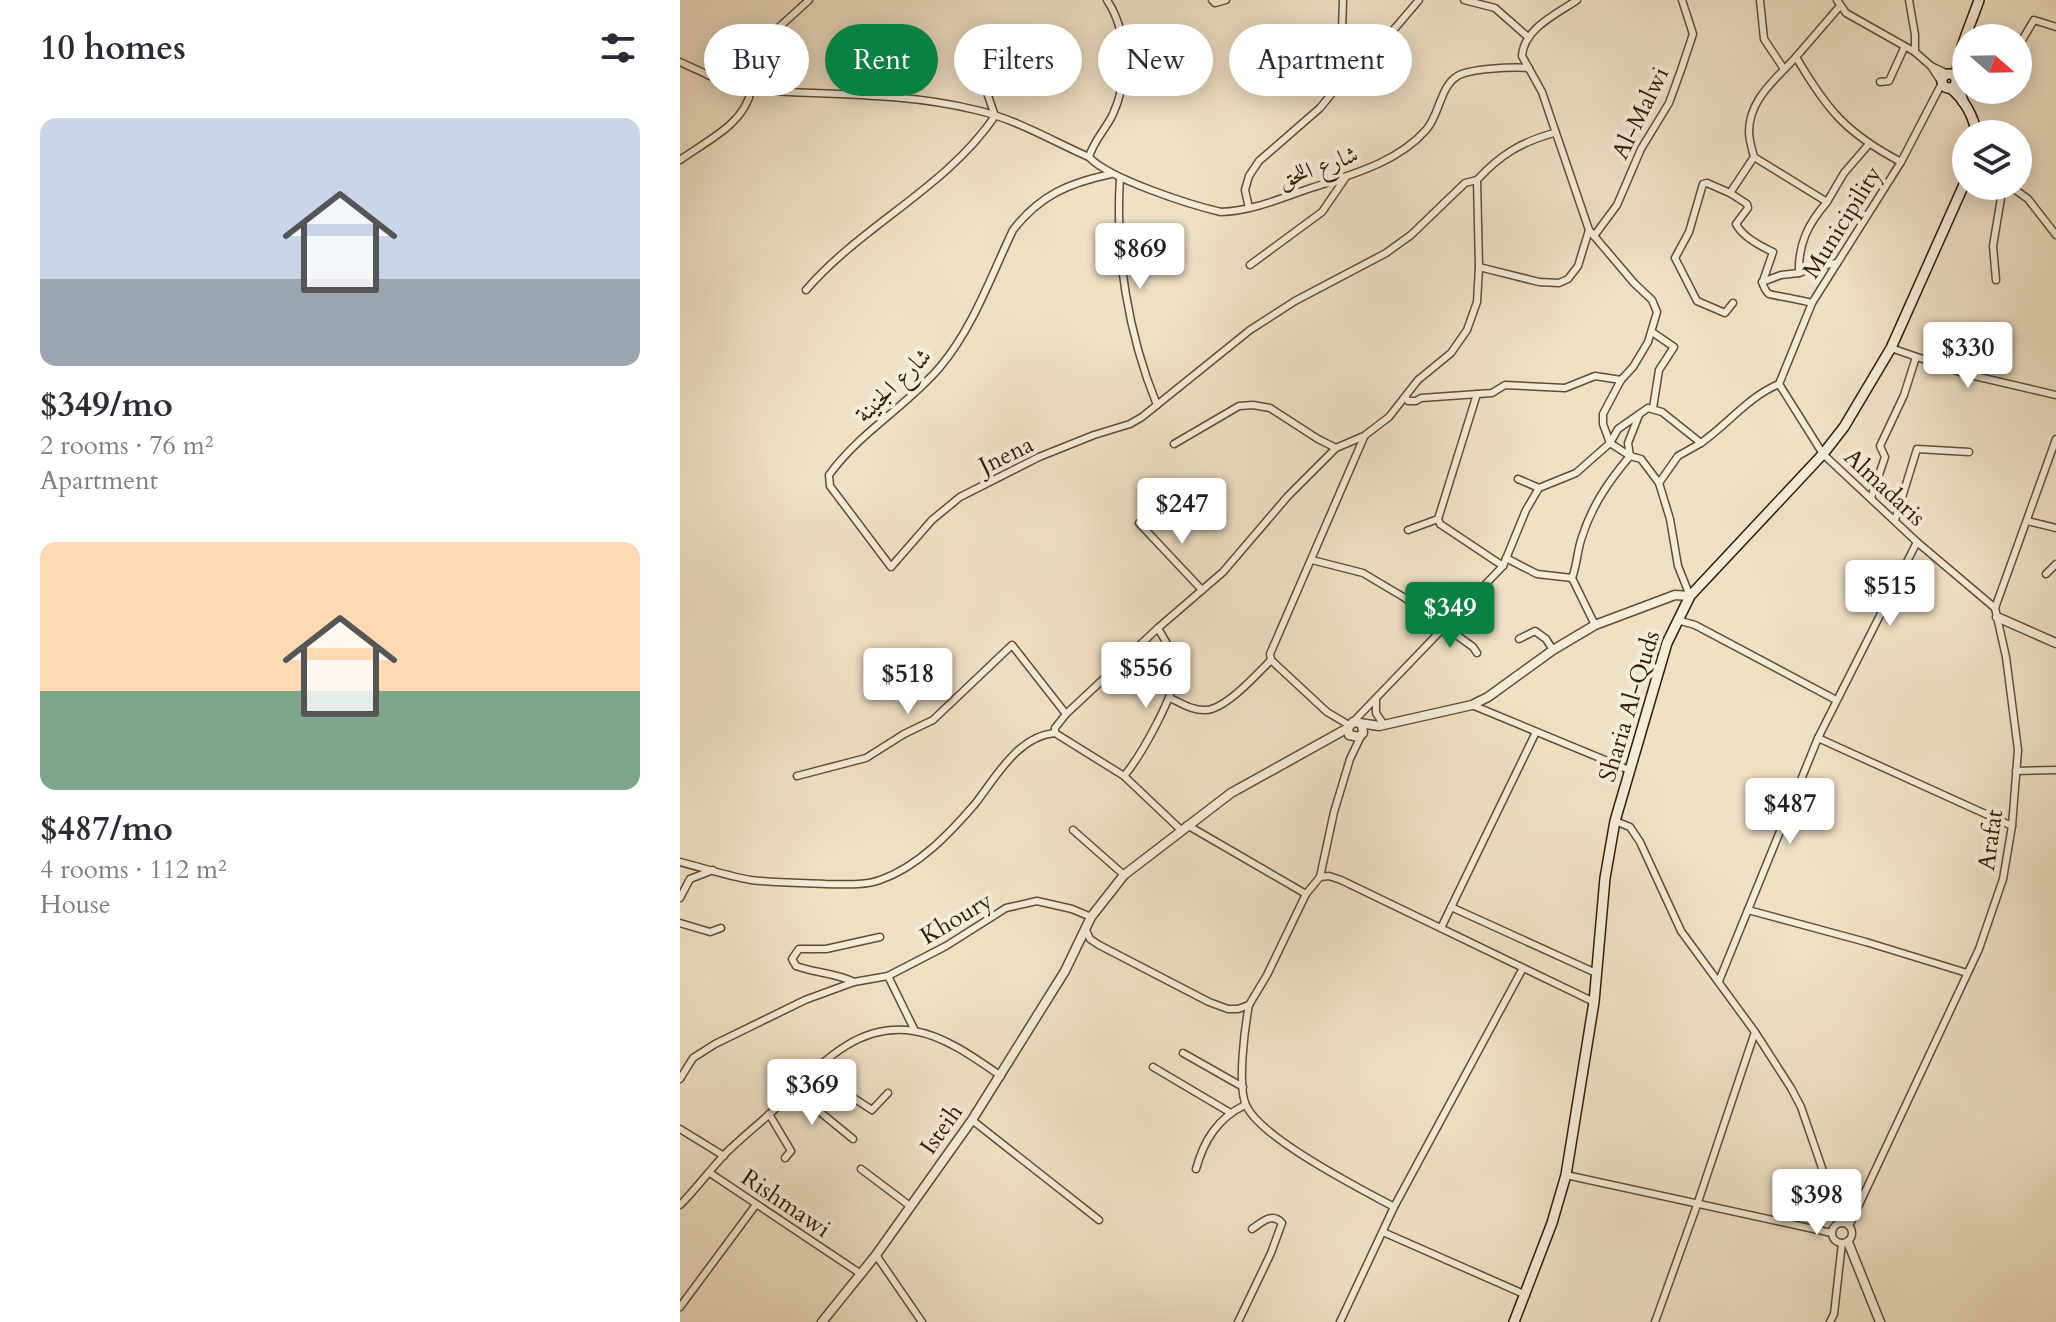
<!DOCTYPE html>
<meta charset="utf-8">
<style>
:root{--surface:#fff;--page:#f7f7f7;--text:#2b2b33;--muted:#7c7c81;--accent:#0b8043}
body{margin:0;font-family:Cardo,Amiri,serif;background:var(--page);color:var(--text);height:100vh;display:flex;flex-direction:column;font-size:30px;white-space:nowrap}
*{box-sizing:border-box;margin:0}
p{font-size:26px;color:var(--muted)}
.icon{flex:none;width:44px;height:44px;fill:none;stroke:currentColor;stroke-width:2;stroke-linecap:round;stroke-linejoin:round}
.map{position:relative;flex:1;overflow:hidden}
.panel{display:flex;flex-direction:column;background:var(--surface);width:680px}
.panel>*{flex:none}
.guide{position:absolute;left:24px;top:24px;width:760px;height:72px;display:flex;gap:16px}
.needle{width:52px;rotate:110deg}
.buttons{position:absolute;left:1272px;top:24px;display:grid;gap:16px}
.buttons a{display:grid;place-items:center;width:80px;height:80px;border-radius:50%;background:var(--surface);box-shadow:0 4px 20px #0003;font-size:40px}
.price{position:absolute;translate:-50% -68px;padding:0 18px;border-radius:8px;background:#fff;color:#222;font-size:26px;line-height:52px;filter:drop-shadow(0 2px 4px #0008)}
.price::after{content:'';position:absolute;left:50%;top:48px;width:24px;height:18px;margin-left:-12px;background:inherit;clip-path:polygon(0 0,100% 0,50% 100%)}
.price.selected{background:var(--accent);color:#fff}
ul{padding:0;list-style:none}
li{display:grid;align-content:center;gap:16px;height:424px;padding:0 40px}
li span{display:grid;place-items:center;height:248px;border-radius:16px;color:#555}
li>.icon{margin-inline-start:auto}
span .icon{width:144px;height:144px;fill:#fffc;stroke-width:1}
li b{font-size:34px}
h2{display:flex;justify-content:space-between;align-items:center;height:96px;padding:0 40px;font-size:34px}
.pill{padding:0 28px;border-radius:36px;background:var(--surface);box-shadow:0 4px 20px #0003;font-size:28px;line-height:72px}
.pill.selected{background:var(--accent);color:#fff}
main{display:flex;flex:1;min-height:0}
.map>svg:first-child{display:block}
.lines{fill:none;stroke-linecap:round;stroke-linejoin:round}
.minor-casing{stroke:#624e32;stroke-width:9}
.tertiary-casing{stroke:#624e32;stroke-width:11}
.secondary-casing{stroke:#331d00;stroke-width:12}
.minor{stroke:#f5ecda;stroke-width:6}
.tertiary{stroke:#f5ecda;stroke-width:8}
.secondary{stroke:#f5ecda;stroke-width:9}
.labels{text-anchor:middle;stroke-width:8;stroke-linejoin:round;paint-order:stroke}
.street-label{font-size:24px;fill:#331d00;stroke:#f5ecda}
</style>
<main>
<section class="panel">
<h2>10 homes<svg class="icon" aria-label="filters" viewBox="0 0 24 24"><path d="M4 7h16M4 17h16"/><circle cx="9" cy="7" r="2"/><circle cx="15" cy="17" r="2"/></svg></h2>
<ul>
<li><span style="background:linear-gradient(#c9d6e8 65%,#9aa5b1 0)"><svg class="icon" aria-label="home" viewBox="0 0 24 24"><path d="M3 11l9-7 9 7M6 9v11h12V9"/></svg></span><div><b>$349/mo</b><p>2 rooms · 76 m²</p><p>Apartment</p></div></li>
<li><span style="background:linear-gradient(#ffd9b3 60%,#7fa58c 0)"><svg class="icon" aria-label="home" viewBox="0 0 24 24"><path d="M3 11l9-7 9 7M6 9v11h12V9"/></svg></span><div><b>$487/mo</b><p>4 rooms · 112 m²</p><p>House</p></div></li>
</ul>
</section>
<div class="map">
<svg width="1376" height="1322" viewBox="0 0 1376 1322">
<rect width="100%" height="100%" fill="#f0e1c6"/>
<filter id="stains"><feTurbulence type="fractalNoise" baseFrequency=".0025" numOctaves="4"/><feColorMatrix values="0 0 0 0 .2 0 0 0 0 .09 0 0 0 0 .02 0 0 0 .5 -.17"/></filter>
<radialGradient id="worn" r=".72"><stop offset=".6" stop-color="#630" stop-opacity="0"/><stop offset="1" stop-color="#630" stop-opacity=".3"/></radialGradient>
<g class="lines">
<g class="minor-casing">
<g id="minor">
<path d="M 532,0 L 535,3 L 546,0"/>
<path d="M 663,0 L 661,61 L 666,76 L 681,68 L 739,0"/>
<path d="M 784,0 L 815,8 L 848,37"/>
<path d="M 897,0 C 877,14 844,28 842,56 L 862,92 L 909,230 L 954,283 L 972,300 L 977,312 L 968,342 L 953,367 L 941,380 L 923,414 L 923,424 L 930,443 L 950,456 L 961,459 L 979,483 L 990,519 L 998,566 L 1010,596"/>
<path d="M 1080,0 L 1084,39 L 1104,69"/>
<path d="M 1157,0 L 1166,13 L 1235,52 L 1251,66 L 1268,74"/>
<path d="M 1229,0 L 1235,35 L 1235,52"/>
<path d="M 1160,6 L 1116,57 C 1147,110 1166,133 1221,162"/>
<path d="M 1338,47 L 1354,20 L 1376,27"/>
<path d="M 0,62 L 50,85 L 71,90 C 147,95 222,92 296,110 C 336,119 372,141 409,157 C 429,179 511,205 541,212 C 573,211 601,198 631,188 C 670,175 717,163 746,130 C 759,116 760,88 776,77 C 788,68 833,67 849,68"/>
<path d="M 1279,63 L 1286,77"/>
<path d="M 28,75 L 96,30 L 129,0"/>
<path d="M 1200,82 L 1209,81 L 1224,48"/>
<path d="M 409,157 C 414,140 426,129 433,114 C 449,79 448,32 427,0"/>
<path d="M 1074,157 C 1072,149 1069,140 1069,132 C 1069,99 1096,79 1116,57"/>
<path d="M 0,160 C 26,141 65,124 71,90"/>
<path d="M 431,174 C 389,183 360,195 333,230 C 311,276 293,328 260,367 C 227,406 179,433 149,475 L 150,486 L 211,567 L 252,520 L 280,497 L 359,457 L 414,435 L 450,424 L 462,417 L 570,330 L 615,301 L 706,253 L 731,235 L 785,183 L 797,180"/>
<path d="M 440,178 C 435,254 448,334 477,405"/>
<path d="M 1330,186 L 1348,199 L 1376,235"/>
<path d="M 1050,193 L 1067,204 L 1068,208 L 1056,224 C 1062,236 1080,246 1093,252 L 1083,281"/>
<path d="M 1147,202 C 1128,224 1118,244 1119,273 L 1134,267 L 1157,263"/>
<path d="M 569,208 L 565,190 L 569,176 L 579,161 L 640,108 L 666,76"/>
<path d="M 914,236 L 937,205 L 961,149 L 989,103 L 1001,70 L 1013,34 L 1002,0"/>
<path d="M 570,265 L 642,212 L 666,177"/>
<path d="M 799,267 L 859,282 L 879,283 L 888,279 L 898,266 L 909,230"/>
<path d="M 1119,273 L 1101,275 L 1082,282 C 1084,287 1085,291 1089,294 C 1092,295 1126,301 1132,303"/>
<path d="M 1316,280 L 1313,246 L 1323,186"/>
<path d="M 126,290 C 182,225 266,188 315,116 L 304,84 L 288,57"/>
<path d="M 1053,303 L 1045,313 L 1017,301 L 995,258 L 1009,232 L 1023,184 L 1027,183 L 1050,193 L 1074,157 L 1147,202 L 1164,173 L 1189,144"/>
<path d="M 972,332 L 994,347 L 979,370 L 973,408"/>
<path d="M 1211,348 L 1286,374 L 1376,395"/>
<path d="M 1099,384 L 1132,303 L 1221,162 L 1262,83 L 1251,66"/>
<path d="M 1099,384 L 1143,454 L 1237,542 L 1315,608"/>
<path d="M 797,394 L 758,519 L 760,524 L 823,566"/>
<path d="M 726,398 L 728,401 L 736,401 L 741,398 L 812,393 L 825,385 L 885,388 L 915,376 L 941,380"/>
<path d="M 494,444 L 559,406 L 573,405 L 590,408 L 638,439 L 656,448"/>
<path d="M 838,479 L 859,488"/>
<path d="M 979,483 L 998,456 L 1021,443"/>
<path d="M 1191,498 L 1205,457 L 1200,446 L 1224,395 L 1236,357"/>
<path d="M 1215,520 L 1237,449 L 1289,452"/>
<path d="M 1347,521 L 1376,528"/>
<path d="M 459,523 L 522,590"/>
<path d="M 728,530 L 758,519"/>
<path d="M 826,558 L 857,574 L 892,578"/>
<path d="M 632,560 L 683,573 L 725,598 L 793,647 L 797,653"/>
<path d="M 1366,574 L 1376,564"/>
<path d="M 892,578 C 897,565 897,553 901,540 C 911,507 928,482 950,456 L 948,443 L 959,415"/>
<path d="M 892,578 L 915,625"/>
<path d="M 997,620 L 1015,625 L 1156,700"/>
<path d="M 478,628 L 543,572 L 608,496 L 656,448 L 684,436 L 709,417 L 738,380 L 771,353 L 787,330 L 797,302 L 799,267 L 797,180 C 820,155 841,142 874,133"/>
<path d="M 839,639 L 855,631 L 866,639 L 873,650"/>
<path d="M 591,660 L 647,712 L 669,725"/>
<path d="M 490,698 C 501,703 513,711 526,710 C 546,709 577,674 591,660 L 590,654 L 684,437"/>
<path d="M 696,700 L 696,713 L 704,725"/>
<path d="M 792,705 L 949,770"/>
<path d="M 673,722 L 823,566 L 846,510 L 859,488 L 896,473 L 930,443 L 938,429 L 968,408 L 982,412 L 1021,443 C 1048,424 1068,397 1099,384"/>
<path d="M 375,733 L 375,728 L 386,714 L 478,628 C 484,640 496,655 496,668 C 497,693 460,757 444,776"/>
<path d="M 375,733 L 444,776 L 501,830"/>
<path d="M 1138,738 L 1332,826"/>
<path d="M 1336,771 L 1376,770"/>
<path d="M 117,776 L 186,758 L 224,734 L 253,720 L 332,645 L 386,714"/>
<path d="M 935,821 L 950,827 L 960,842 L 1001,931 L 1075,1032 L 1111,1088 L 1121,1107 L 1161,1223"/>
<path d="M 507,825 L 626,894"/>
<path d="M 393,830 L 444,875"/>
<path d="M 0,862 C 24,868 47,876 71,880 C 96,883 121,883 145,884 C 162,884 184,886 200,880 C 238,867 270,833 295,804 C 316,777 338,736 375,733"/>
<path d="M 640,877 L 649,876 L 661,880 L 914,1002"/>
<path d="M 0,898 L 10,879 L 33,870"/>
<path d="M 771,907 L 916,973"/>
<path d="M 1068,910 L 1186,942 L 1287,973"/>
<path d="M 0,923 L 30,932 L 41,928"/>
<path d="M 405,928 L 410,939 L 419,945 L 529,1002 L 548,1009 L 558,1009 L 569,1005 L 587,975 L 626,894 L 640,877 L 654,812 L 670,759 L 681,736"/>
<path d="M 761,928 L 856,732"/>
<path d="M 208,976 L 235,1031"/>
<path d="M 1039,981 L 1138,738 L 1237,542"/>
<path d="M 174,982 C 156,973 135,973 116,966 L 112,959 L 119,949 L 146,949 L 200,937"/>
<path d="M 569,1005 C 565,1026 557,1086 566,1105 C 580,1138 681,1189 714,1207"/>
<path d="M 503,1053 L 563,1087"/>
<path d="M 473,1067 L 549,1112"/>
<path d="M 0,1079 L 13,1058 L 35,1044 L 125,1000 L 174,982 L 208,976 L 266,946 L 326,908 L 357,901 L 392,909 L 411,917"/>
<path d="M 113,1090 L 173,1139"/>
<path d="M 136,1111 L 161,1092 L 166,1093 L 192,1110 L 208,1093"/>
<path d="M 89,1114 L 111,1151 L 105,1158"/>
<path d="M 292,1120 L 419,1220"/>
<path d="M 0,1129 L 44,1156"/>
<path d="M 181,1169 L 230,1206"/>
<path d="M 516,1169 C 524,1140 538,1118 565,1105"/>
<path d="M 30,1173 L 181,1274"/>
<path d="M 886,1175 L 1152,1233"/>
<path d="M 0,1205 C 16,1189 30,1170 45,1154 C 61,1138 79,1124 95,1109 C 135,1071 173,1021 234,1031 C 265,1036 295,1058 321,1076"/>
<circle cx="1162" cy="1233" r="10"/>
<path d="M 1169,1226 L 1299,949 L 1323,879 L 1332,826 L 1338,750 L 1326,657 L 1315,608 L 1376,439"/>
<path d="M 703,1232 L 846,1295"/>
<path d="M 196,1255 L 242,1322"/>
<path d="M 0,1307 L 75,1206"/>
<path d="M 558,1322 L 591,1253 L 602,1223 C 592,1212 582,1222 572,1229"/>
<path d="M 660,1322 L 714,1207 L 843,968"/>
<path d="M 975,1322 L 1017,1205 L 1075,1032"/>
<path d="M 1150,1322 L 1154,1314 L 1162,1243"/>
</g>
</g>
<g class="tertiary-casing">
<g id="tertiary">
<path d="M 1317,617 L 1376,643"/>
<path d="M 682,725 L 683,733 L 679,737 L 669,735 L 668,728 L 673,722 L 699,726 L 792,705 L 808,697 L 873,650 L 915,625 L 995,595 L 1010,596"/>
<path d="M 1168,1242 L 1200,1322"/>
<path d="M 142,1322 L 196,1255 L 292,1120 L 385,971 L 411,917 L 444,875 L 551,793 L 668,728"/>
</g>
</g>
<g class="secondary-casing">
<g id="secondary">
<circle cx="1269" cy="81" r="7"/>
<path d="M 1270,88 C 1283,97 1295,118 1296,134"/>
<path d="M 1283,102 C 1281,93 1276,84 1277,76 C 1277,51 1291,24 1299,0"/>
<path d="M 834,1322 L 872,1223 L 886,1175 L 914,1002 L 925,878 L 935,821 L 987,643 L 1010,596 L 1143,454 L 1164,427 L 1211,348 L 1286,180"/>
</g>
</g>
<use href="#minor" class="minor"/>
<use href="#tertiary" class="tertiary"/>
<use href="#secondary" class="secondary"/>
</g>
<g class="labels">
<g class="street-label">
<text transform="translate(960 113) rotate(-64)" y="8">Al-Malwi</text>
<text transform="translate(638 167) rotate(-20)" y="8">شارع اللحق</text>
<text transform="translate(1162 222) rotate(-58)" y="8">Municipility</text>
<text transform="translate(213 385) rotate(-44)" y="8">شارع الجنينة</text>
<text transform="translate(326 455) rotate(-26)" y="8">Jnena</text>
<text transform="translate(1205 487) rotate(43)" y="8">Almadaris</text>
<text transform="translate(949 706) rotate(-73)" y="8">Sharia Al-Quds</text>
<text transform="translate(1310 840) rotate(-82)" y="8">Arafat</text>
<text transform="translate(276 918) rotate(-31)" y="8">Khoury</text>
<text transform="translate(261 1129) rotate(-55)" y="8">Isteih</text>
<text transform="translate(106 1203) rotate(34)" y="8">Rishmawi</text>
</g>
</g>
<rect width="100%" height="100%" filter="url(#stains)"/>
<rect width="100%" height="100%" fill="url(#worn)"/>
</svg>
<div class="buttons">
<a><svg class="needle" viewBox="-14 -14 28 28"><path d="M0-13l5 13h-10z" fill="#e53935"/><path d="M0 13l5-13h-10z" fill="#7c7c81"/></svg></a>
<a><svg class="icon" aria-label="layers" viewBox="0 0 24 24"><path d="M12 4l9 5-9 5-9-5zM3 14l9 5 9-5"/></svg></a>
</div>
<b class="price" style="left:460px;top:291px">$869</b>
<b class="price" style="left:1288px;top:390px">$330</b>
<b class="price" style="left:502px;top:546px">$247</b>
<b class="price" style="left:1210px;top:628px">$515</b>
<b class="price selected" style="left:770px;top:650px">$349</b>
<b class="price" style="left:466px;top:710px">$556</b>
<b class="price" style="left:228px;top:716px">$518</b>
<b class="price" style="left:1110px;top:846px">$487</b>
<b class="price" style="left:132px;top:1127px">$369</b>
<b class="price" style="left:1137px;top:1237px">$398</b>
<div class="guide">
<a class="pill">Buy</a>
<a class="pill selected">Rent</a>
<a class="pill">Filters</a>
<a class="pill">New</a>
<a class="pill">Apartment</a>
</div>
</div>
</main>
